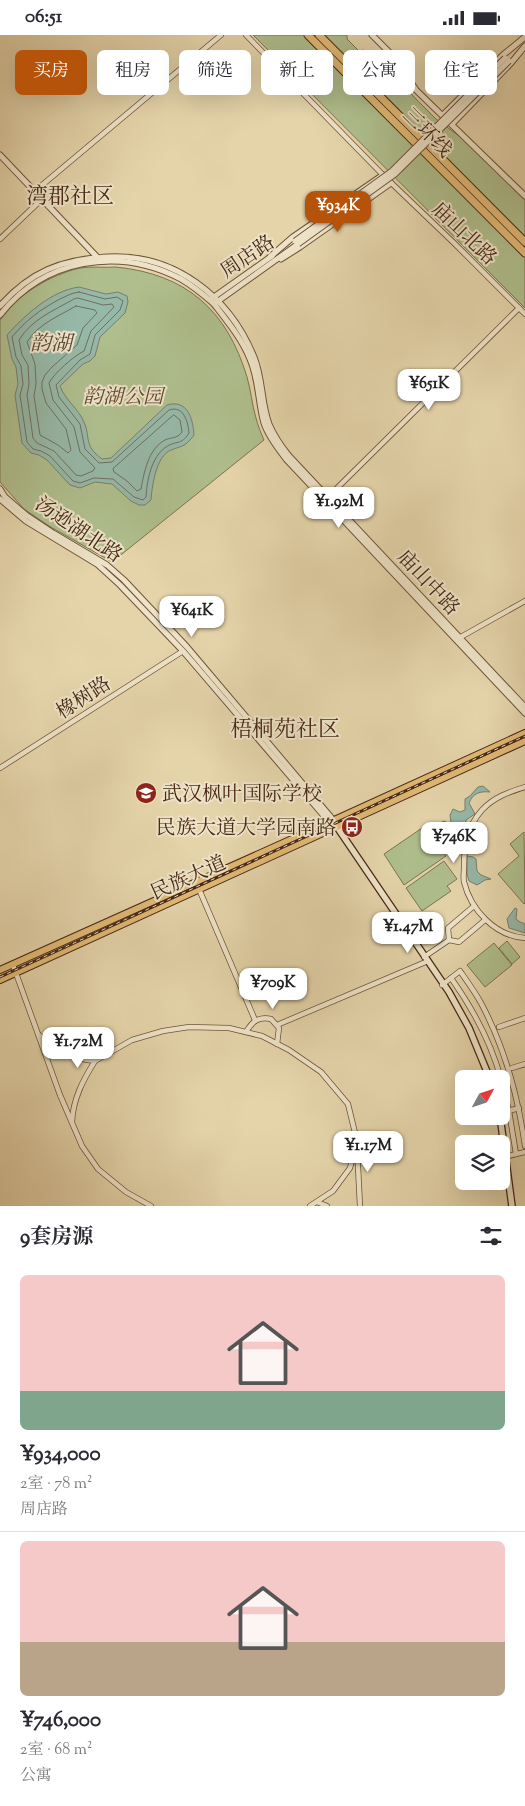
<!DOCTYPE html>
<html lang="zh">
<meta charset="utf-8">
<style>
:root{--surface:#fff;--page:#f2f2f3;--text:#2b2b33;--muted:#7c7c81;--line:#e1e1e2;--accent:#b45309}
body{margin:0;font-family:"Sorts Mill Goudy","Noto Serif SC",serif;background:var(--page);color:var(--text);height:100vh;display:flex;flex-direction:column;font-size:19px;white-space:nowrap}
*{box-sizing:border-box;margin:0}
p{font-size:16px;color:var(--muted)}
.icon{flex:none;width:28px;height:28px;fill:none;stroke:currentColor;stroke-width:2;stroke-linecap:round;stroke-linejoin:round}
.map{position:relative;height:1171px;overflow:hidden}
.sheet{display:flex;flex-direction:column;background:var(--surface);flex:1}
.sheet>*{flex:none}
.banner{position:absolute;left:15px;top:15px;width:495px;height:45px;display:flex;gap:10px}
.needle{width:32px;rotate:50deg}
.tools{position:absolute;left:455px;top:1035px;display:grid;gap:10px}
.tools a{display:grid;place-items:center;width:55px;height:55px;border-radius:8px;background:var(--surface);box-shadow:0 5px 20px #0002;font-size:25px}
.price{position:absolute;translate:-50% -42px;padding:0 11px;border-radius:10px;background:#fff;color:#222;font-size:16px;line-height:32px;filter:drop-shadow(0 1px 2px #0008)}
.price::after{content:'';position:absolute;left:50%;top:30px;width:15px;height:11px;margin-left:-8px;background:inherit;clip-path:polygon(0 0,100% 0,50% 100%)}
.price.current{background:var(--accent);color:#fff}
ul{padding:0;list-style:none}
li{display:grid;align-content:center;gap:10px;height:265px;padding:0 20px}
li+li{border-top:1px solid var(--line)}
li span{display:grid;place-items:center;height:155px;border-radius:8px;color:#555}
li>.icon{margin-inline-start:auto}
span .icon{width:90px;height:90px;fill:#fffc;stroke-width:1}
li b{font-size:21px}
h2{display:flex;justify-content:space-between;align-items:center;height:60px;padding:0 20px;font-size:21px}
.tag{padding:0 18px;border-radius:8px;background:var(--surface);box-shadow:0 5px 20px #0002;font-size:18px;line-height:45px}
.tag.current{background:var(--accent);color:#fff}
.status{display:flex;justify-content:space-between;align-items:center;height:35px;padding:0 25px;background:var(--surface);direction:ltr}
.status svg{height:14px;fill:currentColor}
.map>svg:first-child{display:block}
.green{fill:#afbe8d;stroke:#7c7452}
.water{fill:#96b8a7;stroke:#777f6d}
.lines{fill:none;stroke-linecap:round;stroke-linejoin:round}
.shore{stroke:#6f705e;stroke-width:1}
.minor-casing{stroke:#6f543b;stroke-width:6}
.tertiary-casing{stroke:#6f543b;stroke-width:7}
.secondary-casing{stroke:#482916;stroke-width:8}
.primary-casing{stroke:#482916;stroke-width:8}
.trunk-casing{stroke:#482916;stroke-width:9}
.minor{stroke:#eee3c8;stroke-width:4.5}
.tertiary{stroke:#eee3c8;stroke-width:5}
.secondary{stroke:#eee3c8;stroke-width:5.5}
.primary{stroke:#e2ba75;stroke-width:6}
.trunk{stroke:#e2ba75;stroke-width:7}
.rail-casing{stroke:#482916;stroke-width:3}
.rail{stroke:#eee3c8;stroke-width:1;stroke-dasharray:4;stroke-linecap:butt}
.tertiary-bridge-casing{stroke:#6f543b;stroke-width:7;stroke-linecap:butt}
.tertiary-bridge{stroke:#eee3c8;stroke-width:5}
.labels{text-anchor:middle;stroke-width:4;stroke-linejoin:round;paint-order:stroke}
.street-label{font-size:20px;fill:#482916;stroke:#eee3c8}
.park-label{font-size:20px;font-style:italic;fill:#5d472e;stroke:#eee3c8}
.poi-label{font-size:20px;fill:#482916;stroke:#eee3c8;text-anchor:start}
.water-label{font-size:21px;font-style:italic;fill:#584633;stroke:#eee3c8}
.quarter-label{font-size:22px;fill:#482916;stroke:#eee3c8}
</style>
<div class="status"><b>06:51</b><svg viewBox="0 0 49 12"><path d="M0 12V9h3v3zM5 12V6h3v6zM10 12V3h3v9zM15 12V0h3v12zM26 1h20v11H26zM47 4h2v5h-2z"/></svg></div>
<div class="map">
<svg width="525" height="1171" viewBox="0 0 525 1171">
<rect width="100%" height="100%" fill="#e5d4aa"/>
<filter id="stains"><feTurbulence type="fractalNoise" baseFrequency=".004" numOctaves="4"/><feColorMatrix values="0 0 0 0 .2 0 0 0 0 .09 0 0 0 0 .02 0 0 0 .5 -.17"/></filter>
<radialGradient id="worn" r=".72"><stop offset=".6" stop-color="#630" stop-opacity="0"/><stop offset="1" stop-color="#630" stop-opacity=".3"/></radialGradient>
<g class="green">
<path d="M 253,0 L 347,0 L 347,4 L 359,16 L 363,15 L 369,17 L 367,24 L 371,28 L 372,27 L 376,31 L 379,30 L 384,35 L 389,44 L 404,49 L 413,61 L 436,84 L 466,106 L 525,164 L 525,273 Z"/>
<path d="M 116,232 C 186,239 227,275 247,342 C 251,355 252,370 256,383 C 258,391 261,398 264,405 L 112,527 L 49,491 L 24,474 L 0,447 L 0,285 C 18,259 50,240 80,233 C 91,231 104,233 116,232 Z"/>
<path d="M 425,791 L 446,821 L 404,850 L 384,819 Z"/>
<path d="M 524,797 L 525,868 L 524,869 L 498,839 L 519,821 L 510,809 Z"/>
<path d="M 444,826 L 457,844 L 447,851 L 451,856 L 422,876 L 406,853 Z"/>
<path d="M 507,906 L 520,922 L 512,929 L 499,913 Z"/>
<path d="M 494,908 L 512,930 L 485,952 L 467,930 Z"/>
</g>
<g class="water">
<path d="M 79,252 L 106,259 L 118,257 L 127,261 L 128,267 L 125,278 L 100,302 L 95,321 L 90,326 L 83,329 L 60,351 C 65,365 78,373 84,387 C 91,403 83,410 102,424 L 111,423 L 167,370 C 187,364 193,383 194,400 C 185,412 184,410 171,415 C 156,421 152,451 151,465 L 145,470 L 139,470 L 131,466 L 112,449 L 95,447 L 80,453 L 70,450 L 47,425 L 39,420 L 31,418 L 22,408 L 15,360 L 18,349 L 16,332 L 12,324 L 7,300 C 25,280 51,256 79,252 Z"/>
<path d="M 483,751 L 490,757 C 480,756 473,758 469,768 L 475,779 L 466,785 L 466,790 L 464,794 L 460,811 L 457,811 L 455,808 L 447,808 L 443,805 L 437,793 L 440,788 L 444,786 L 448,788 L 451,787 L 450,780 L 453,774 L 460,777 L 465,775 L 465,764 L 470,761 L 478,752 Z"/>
<path d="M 467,821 L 473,822 L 476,824 L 477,836 L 481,840 L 491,844 L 485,845 L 477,850 L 469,846 L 467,839 Z"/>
<path d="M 515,873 L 517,874 L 516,884 L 520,887 L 525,889 L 525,898 L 509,893 L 507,884 Z"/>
</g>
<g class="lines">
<g class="shore">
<path d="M 79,257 L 105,264 L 117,262 L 123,266 L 120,275 L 95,300 L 90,319 L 80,325 L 56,350 L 59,362 L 80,389 L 85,414 L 99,428 L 112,427 L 169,375 C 184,370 188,387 189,398 C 181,411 176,405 166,412 C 151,422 147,446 146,462 L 143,465 L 134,462 L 113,444 L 94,443 L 80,448 L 73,446 L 50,421 L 41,416 L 33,414 L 27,407 L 20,360 L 23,349 L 21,331 L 16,322 L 12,302 C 26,285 41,274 60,264 C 67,261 71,258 79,257 Z"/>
<path d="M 78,263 L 103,270 L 112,269 L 114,272 L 91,296 L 84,316 C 74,321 54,338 49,348 L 53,365 L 74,392 L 80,417 L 95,433 L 93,436 L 81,441 L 76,440 L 54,416 L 37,408 L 33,403 L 27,360 L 29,349 L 28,330 L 22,320 L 19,305 C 32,284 53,276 74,264 Z"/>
<path d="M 76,271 L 95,275 L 97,278 L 83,293 L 77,310 L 52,332 L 45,340 L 42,347 L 42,354 L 46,368 L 66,394 L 71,415 L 68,418 L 58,410 L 40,400 L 34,361 L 36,349 L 35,329 L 27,307 C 38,289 59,281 76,271 Z"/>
<path d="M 174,380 L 180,385 L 182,397 C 177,404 171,402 165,405 C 148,414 144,438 141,454 L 137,456 L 127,446 L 114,437 L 113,434 Z"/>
</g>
<g class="minor-casing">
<g id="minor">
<path d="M 246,0 L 383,140 L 454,208 L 525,279"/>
<path d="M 35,156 L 221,0"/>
<path d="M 0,204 L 42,164"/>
<path d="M 326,464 L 519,273"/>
<path d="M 459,603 L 525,566"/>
<path d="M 0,733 L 183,616"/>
<path d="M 525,752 C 509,757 494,762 482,775 C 467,792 464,810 464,832 C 464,837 463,843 464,847 C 471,875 495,901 525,903"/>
<path d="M 196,847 L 255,985"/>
<path d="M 474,871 L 448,893 L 449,905 L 459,907 L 485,885"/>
<path d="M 424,922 L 449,905"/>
<path d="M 13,930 L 60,1060 L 82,1111 L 98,1134 L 126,1157 L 151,1171"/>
<path d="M 451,943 C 473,974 491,1007 501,1044"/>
<path d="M 442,950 L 460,936 C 467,946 475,957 481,968 C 505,1013 518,1061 525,1111"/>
<path d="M 277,990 L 428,926"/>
<path d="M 499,992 L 525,983"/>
<path d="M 246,997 C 252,987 258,981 271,984 L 279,993 L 277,1009"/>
<path d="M 39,1000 C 59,1017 69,1023 95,1026 C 83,1045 73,1064 72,1087"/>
<path d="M 95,1026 L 132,1005 L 163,996 L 189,992 L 229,993 L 262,1001 L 289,1015 L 321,1037 L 348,1069 L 357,1106 L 350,1133 L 333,1156 L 310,1171"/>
<path d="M 512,1033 L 525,1029"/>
<path d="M 501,1044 L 509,1076 L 516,1119"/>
<path d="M 501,1078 L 519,1073"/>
<path d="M 357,1112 L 360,1171"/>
<path d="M 504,1122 L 525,1117"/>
<path d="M 317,1167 L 327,1171"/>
</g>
</g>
<g class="tertiary-casing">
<g id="tertiary">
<path d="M 372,0 L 394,22 L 416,55 L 525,161"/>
<path d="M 443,80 L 503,20 L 525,2"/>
<path d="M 452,89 L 511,28 L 525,11"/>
<path d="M 0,120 L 98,223"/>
<path d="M 270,222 L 293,202 L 383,140"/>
<path d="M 281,224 L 300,212 L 391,148"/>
<path d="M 211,264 L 272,221"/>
<path d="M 214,269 C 228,287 242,304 250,324 C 259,344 258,367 264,388 C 268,401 278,413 286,424 L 525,678"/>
<path d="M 0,271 C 30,237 62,224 107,222 C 174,218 229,261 254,322 C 263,344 261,368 269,389 C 274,401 281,411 289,421 L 525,672"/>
<path d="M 0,280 C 44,224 118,211 181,244 C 193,251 204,260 214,269 L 298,209"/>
<path d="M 0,454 L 5,462 L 26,480 L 53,498 L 107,530 L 124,545 L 187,612 L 335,787"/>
<path d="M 0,464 L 26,486 L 97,529 L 120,550 L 183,616 L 331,789"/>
</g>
</g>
<g class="secondary-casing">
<g id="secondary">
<path d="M 337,792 L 449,957 L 469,993 L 490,1044"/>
<path d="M 500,1081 L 512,1171"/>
</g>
</g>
<g class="primary-casing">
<g id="primary">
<path d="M 0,935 L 330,787 L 525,698"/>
<path d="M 0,945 L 525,706"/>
</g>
</g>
<g class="trunk-casing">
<g id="trunk">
<path d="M 308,0 L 525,218"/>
<path d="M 319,0 L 525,207"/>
</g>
</g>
<use href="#minor" class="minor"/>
<use href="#tertiary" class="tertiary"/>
<use href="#secondary" class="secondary"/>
<use href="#primary" class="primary"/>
<use href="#trunk" class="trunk"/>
<g class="rail-casing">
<path id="rail" d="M 0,942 L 525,701"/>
</g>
<use href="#rail" class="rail"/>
<g class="tertiary-bridge-casing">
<g id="tertiary-bridge">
<path d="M 295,206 L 392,136 L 505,23"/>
<path d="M 298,209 L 395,139 L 509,26"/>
</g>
</g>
<use href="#tertiary-bridge" class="tertiary-bridge"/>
</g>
<defs>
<g id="school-disc" transform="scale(1.125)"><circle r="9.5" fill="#8f2418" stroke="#eee3c8"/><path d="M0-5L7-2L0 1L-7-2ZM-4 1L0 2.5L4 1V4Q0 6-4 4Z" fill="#fff"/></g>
<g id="bus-disc" transform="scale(1.125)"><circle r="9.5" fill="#8f2418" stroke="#eee3c8"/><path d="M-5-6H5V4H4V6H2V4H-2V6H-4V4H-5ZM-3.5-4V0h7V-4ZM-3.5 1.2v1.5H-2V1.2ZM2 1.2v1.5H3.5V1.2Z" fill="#fff"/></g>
</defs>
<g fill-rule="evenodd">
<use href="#school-disc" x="146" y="758"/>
<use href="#bus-disc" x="352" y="792"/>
</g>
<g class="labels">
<g class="street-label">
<text transform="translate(428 97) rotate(45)" y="7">三环线</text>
<text transform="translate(465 198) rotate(44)" y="7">庙山北路</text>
<text transform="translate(247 221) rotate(-34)" y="7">周店路</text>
<text transform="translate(79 494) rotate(34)" y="7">汤逊湖北路</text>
<text transform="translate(429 547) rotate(47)" y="7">庙山中路</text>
<text transform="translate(83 662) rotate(-33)" y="7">橡树路</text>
<text transform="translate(188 842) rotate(-24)" y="7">民族大道</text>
</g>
<g class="park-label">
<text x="123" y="368">韵湖公园</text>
</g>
<g class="poi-label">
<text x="162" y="765">武汉枫叶国际学校</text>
<text x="336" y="799" text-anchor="end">民族大道大学园南路</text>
</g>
<g class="water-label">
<text x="51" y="315">韵湖</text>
</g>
<g class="quarter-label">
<text x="70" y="168">湾郡社区</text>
<text x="285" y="701">梧桐苑社区</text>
</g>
</g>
<rect width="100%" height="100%" filter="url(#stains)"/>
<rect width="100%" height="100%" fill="url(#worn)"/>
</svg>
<div class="tools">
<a><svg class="needle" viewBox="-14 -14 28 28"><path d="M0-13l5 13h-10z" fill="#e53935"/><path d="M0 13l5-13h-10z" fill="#7c7c81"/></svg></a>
<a><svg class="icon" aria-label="layers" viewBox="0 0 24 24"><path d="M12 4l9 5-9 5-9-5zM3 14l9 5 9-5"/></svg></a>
</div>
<b class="price current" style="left:338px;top:198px">¥934K</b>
<b class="price" style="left:429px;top:376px">¥651K</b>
<b class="price" style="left:339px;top:494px">¥1.92M</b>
<b class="price" style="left:192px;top:603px">¥641K</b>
<b class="price" style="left:454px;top:829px">¥746K</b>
<b class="price" style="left:408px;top:919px">¥1.47M</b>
<b class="price" style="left:273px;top:975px">¥709K</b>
<b class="price" style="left:78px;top:1034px">¥1.72M</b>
<b class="price" style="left:368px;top:1138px">¥1.17M</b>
<div class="banner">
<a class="tag current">买房</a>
<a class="tag">租房</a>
<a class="tag">筛选</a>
<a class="tag">新上</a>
<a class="tag">公寓</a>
<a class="tag">住宅</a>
</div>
</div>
<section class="sheet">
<h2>9套房源<svg class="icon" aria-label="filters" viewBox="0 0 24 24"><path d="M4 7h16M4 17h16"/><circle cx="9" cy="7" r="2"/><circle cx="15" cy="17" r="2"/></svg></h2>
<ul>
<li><span style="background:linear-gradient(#f6c9c9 75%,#7fa58c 0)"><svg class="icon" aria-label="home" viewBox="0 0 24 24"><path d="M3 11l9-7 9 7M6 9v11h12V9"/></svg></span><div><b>¥934,000</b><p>2室 · 78 m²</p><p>周店路</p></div></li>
<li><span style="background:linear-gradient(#f6c9c9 65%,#b9a48a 0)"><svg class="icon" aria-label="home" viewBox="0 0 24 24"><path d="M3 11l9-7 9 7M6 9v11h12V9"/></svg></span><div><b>¥746,000</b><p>2室 · 68 m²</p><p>公寓</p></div></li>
</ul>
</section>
